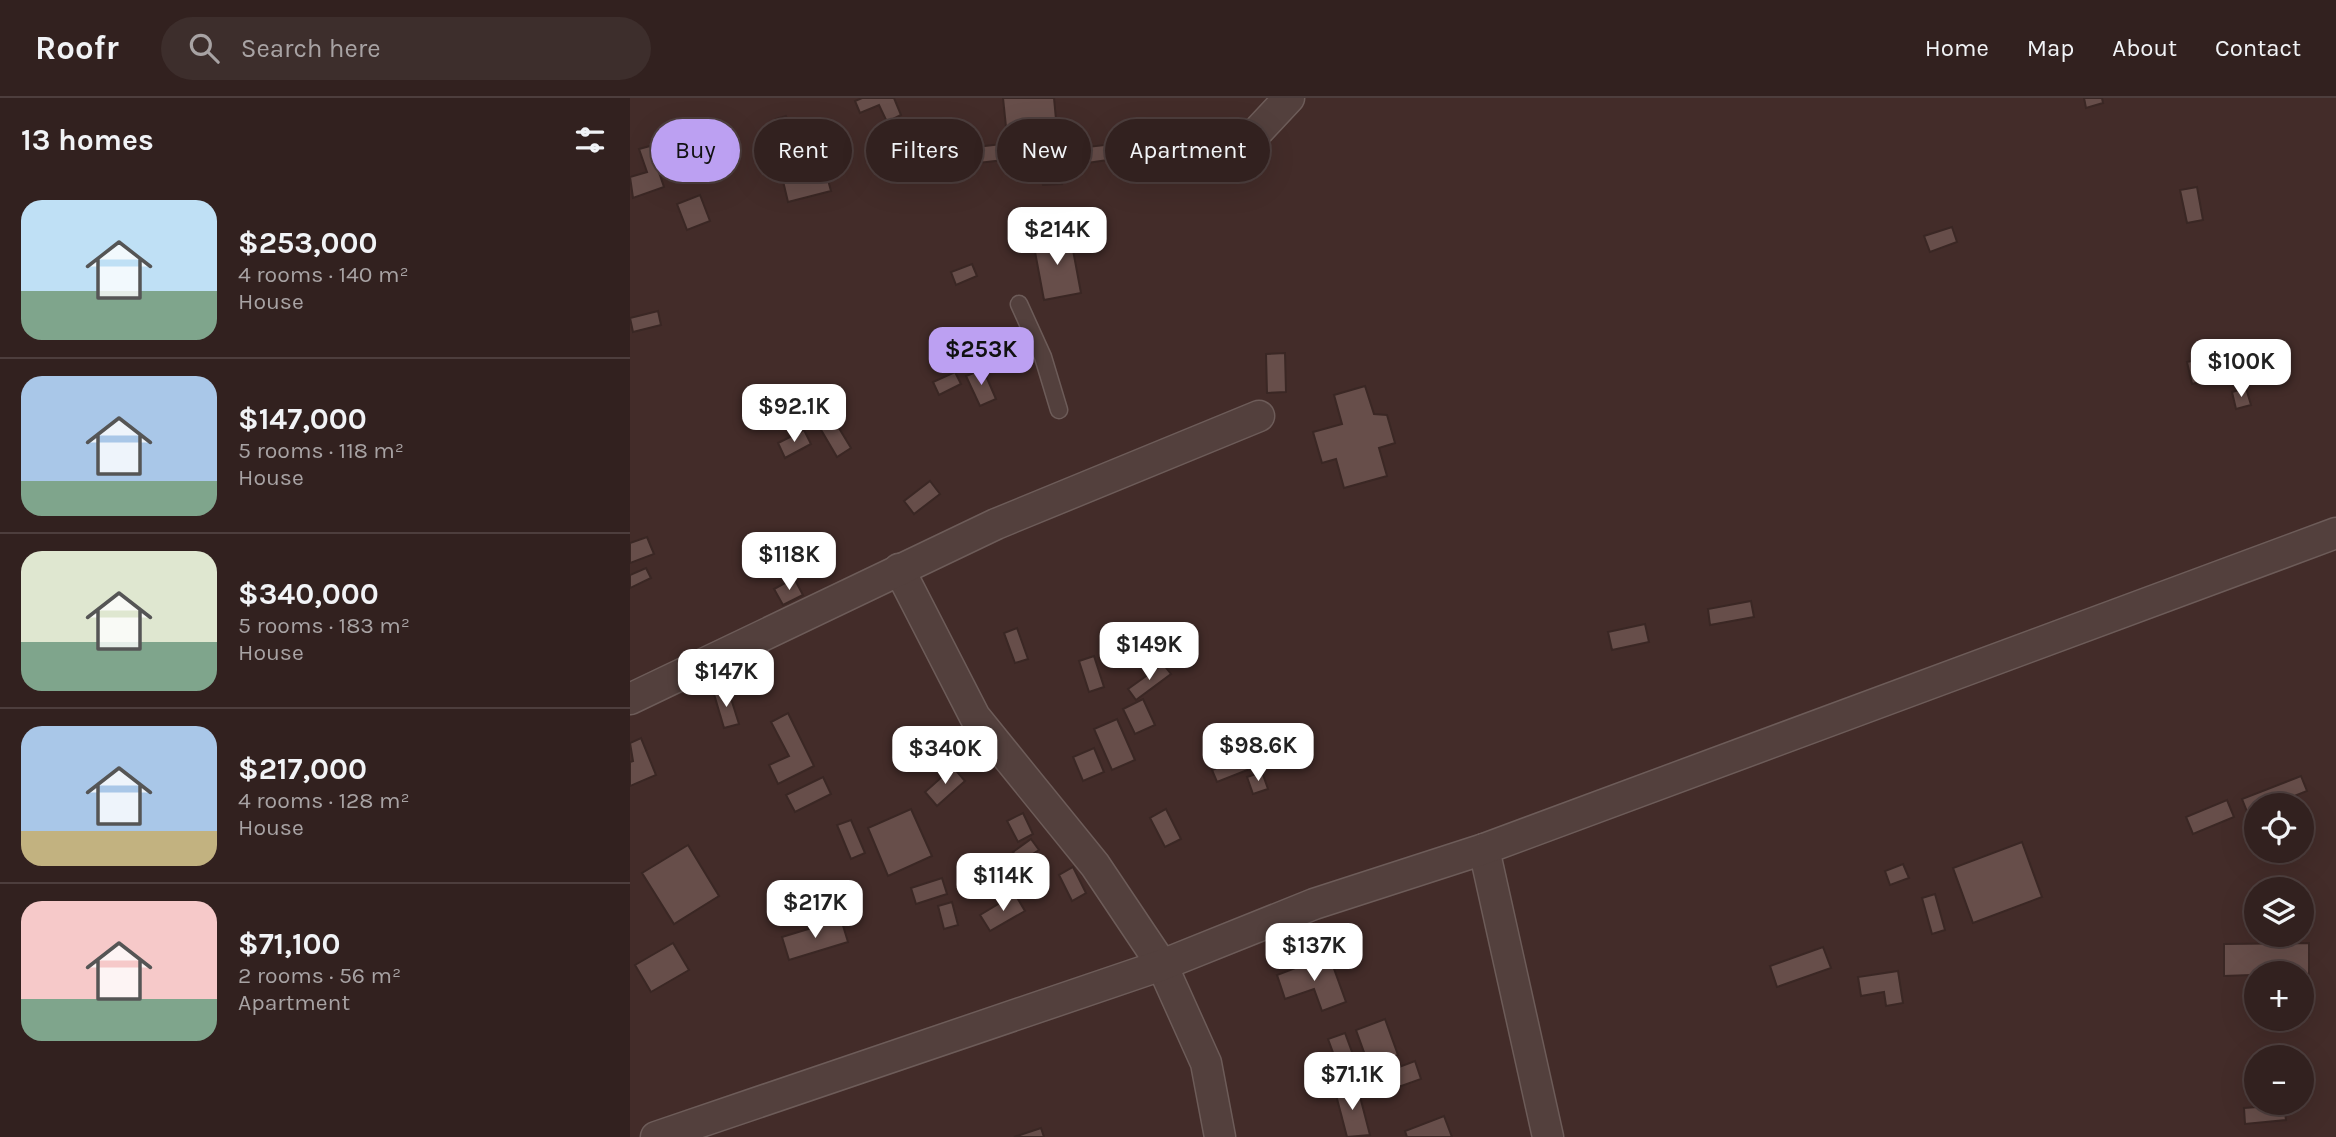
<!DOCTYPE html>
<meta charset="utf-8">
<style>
:root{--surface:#32211f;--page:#3d2e2c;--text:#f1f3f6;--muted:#a8a3a4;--line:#4d3e3d;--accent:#bca0f2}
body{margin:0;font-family:Karla,sans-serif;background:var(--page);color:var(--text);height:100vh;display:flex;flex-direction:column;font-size:26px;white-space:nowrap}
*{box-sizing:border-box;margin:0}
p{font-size:23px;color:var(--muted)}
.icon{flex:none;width:38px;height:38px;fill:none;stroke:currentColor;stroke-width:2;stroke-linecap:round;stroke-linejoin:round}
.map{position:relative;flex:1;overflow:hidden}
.side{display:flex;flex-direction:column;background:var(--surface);width:630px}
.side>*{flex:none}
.guide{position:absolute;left:21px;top:21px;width:665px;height:63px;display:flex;gap:14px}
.buttons{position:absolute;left:1614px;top:695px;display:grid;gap:14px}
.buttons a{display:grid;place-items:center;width:70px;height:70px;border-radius:50%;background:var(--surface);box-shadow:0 7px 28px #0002,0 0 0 2px var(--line);font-size:35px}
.price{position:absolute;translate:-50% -60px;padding:0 16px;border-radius:14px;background:#fff;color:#222;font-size:23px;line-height:46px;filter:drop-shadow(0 2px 4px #0008)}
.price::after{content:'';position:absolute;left:50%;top:42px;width:21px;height:16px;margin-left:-10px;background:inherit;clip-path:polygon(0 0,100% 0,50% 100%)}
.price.active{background:var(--accent);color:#111}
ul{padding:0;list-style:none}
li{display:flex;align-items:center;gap:21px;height:175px;padding:0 21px}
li+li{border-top:2px solid var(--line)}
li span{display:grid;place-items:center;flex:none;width:196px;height:140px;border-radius:21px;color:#555}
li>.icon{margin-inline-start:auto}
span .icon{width:84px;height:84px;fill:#fffc;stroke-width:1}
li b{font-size:30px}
h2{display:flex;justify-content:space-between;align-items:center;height:84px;padding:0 21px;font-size:30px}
.chip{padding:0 24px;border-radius:32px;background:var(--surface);box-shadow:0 7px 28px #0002,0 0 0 2px var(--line);font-size:24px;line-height:63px}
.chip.active{background:var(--accent);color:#111}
header{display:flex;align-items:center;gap:42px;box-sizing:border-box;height:98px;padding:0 35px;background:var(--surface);border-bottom:2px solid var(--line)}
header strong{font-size:33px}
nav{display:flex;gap:38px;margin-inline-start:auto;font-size:24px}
.search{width:490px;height:63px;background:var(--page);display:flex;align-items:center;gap:18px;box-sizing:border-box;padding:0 24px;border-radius:38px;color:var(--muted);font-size:26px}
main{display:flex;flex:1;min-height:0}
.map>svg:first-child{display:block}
.building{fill:#674e4a;stroke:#3a2724;stroke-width:2}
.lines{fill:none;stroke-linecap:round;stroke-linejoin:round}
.lane-casing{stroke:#6d5c59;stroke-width:19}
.street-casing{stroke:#6d5c59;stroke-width:33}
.lane{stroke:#53403d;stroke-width:16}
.street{stroke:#53403d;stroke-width:30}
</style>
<header>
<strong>Roofr</strong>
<div class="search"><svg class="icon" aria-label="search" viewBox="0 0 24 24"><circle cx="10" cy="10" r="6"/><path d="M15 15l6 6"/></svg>Search here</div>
<nav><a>Home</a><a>Map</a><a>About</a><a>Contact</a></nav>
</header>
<main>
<section class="side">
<h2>13 homes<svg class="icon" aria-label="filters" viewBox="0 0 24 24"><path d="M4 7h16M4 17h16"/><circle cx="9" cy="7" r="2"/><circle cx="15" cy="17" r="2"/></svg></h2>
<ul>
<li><span style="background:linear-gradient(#bfe0f5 65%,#7fa58c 0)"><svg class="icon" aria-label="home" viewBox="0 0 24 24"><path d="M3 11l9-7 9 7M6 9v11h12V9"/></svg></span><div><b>$253,000</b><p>4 rooms · 140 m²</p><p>House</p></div></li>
<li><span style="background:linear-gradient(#a9c7e8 75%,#7fa58c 0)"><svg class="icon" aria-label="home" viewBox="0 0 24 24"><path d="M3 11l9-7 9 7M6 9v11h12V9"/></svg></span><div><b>$147,000</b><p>5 rooms · 118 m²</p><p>House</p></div></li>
<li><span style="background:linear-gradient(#dfe7d0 65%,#7fa58c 0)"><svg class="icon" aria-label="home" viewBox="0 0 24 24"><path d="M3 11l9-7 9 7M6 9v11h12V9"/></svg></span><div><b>$340,000</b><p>5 rooms · 183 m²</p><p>House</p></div></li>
<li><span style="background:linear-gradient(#a9c7e8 75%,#c2b280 0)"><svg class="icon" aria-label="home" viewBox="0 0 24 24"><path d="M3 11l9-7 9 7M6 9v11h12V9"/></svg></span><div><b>$217,000</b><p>4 rooms · 128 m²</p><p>House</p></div></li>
<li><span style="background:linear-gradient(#f6c9c9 70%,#7fa58c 0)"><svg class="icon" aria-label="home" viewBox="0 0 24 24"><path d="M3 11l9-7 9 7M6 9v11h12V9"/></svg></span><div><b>$71,100</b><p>2 rooms · 56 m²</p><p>Apartment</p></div></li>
</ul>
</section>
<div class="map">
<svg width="1706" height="1039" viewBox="0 0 1706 1039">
<rect width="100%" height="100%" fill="#432c29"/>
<g class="building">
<path d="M 232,0 L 264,0 L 271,17 L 257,24 L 249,7 L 230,15 L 225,3 Z"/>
<path d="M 373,0 L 424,0 L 428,43 L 378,48 Z"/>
<path d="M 1454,0 L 1472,0 L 1473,5 L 1456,10 Z"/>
<path d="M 156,18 L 163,37 L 153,40 L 146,21 Z"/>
<path d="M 163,41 L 169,56 L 155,61 L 149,46 Z"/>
<path d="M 372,46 L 374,62 L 348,65 L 346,49 Z"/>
<path d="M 483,46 L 485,61 L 443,67 L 440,51 Z"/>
<path d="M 20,48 L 34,89 L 3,100 L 0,79 L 17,74 L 9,51 Z"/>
<path d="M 428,54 L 432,86 L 413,87 L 412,70 L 394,72 L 393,57 Z"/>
<path d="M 195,71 L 201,93 L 158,104 L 153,83 Z"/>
<path d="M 1567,89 L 1573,122 L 1557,125 L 1550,92 Z"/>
<path d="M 70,97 L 80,123 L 57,132 L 47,106 Z"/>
<path d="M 1322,129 L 1327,144 L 1300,154 L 1294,138 Z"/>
<path d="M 440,136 L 451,195 L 414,202 L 403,143 Z"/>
<path d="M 342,166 L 347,178 L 326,187 L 321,174 Z"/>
<path d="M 28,213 L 31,227 L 3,234 L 0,220 Z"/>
<path d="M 655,255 L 656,294 L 637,295 L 636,256 Z"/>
<path d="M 1597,255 L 1602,276 L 1562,286 L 1557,264 Z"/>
<path d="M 353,271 L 366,301 L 350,308 L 336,278 Z"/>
<path d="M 325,274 L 331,286 L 309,297 L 303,284 Z"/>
<path d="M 735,288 L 744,316 L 757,317 L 765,345 L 749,350 L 757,378 L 714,390 L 706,361 L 692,365 L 683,334 L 712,326 L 704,297 Z"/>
<path d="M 1616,290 L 1621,307 L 1606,311 L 1602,294 Z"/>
<path d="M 201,317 L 221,350 L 207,359 L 187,325 Z"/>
<path d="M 174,332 L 181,346 L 155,360 L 148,345 Z"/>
<path d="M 300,383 L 310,396 L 284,416 L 274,403 Z"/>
<path d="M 17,439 L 24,456 L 0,465 L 0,445 Z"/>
<path d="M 16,470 L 21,480 L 0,490 L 0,477 Z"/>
<path d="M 164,480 L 173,497 L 153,507 L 144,491 Z"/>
<path d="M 1121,503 L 1124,519 L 1080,527 L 1078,511 Z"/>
<path d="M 1015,526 L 1019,544 L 982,552 L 978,534 Z"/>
<path d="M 387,530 L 398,561 L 385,565 L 374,535 Z"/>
<path d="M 464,558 L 474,589 L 459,594 L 449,563 Z"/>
<path d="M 533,566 L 541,576 L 506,602 L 498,591 Z"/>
<path d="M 98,591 L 109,626 L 94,630 L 84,596 Z"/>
<path d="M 513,601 L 525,627 L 505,636 L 493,611 Z"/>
<path d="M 158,615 L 184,668 L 148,686 L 139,667 L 159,658 L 141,624 Z"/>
<path d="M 487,621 L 505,662 L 482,672 L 464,631 Z"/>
<path d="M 11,640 L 26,677 L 0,688 L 0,664 L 3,663 L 0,645 Z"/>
<path d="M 464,650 L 474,674 L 453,683 L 443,659 Z"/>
<path d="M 619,657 L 625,669 L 587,684 L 582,672 Z"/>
<path d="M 323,669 L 335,683 L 307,708 L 295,694 Z"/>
<path d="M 632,674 L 638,691 L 623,696 L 617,679 Z"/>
<path d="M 1671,678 L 1677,693 L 1642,707 L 1626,707 L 1626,713 L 1618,716 L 1612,701 Z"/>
<path d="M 193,679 L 201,696 L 165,714 L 156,697 Z"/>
<path d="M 1597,702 L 1604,719 L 1563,736 L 1556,719 Z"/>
<path d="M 281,711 L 302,758 L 258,778 L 238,730 Z"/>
<path d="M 536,711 L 551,741 L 535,749 L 520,720 Z"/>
<path d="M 393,715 L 403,736 L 388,744 L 377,723 Z"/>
<path d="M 221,722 L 235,755 L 221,761 L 207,727 Z"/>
<path d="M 401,741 L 409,752 L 390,764 L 383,754 Z"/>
<path d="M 1392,744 L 1412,799 L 1343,825 L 1323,770 Z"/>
<path d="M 58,747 L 89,798 L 44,826 L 12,775 Z"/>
<path d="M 1273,766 L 1279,780 L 1260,787 L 1255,773 Z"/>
<path d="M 443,769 L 456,795 L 442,803 L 429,777 Z"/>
<path d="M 312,780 L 317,796 L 286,806 L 281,790 Z"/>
<path d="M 385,796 L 395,813 L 360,833 L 350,817 Z"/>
<path d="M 1305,796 L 1315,832 L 1302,836 L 1292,800 Z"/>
<path d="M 322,804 L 328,827 L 314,831 L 308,808 Z"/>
<path d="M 211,821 L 218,844 L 159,862 L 152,839 Z"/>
<path d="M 43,845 L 59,872 L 21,894 L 5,867 Z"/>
<path d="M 1679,845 L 1679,919 L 1671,920 L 1671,875 L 1626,875 L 1626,907 L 1621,907 L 1621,877 L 1594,878 L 1594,846 Z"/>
<path d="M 1193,849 L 1201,870 L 1147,889 L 1140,868 Z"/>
<path d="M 699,857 L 716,904 L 692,913 L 684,891 L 655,901 L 647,877 Z"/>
<path d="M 1268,873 L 1273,905 L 1256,908 L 1254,894 L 1231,898 L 1228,879 Z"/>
<path d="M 755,921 L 768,957 L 739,968 L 726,932 Z"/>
<path d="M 715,935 L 729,973 L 712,979 L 698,941 Z"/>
<path d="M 785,963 L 791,981 L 749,996 L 742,979 Z"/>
<path d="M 727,987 L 740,1037 L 717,1039 L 705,993 Z"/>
<path d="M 1654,1007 L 1656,1022 L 1615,1026 L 1614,1010 Z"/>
<path d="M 814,1018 L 822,1039 L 777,1039 L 775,1033 Z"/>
<path d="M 411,1030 L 414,1039 L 384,1039 Z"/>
</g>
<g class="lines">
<g class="lane-casing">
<path id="lane" d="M 389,206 L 413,259 L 429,312"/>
</g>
<g class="street-casing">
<g id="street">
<path d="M 600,63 L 659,0"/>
<path d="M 269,471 L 345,619 L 465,767 L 532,867 L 576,965 L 590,1039"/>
<path d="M 0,601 L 366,426 L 629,318"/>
<path d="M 854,751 L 918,1039"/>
<path d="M 26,1039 L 532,867 L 684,806 L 854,751 L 1706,435"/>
</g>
</g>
<use href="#lane" class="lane"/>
<use href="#street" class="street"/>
</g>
</svg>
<div class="buttons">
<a><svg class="icon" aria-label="locate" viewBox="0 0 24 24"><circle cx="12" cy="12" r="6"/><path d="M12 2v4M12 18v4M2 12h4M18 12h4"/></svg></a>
<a><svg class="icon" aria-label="layers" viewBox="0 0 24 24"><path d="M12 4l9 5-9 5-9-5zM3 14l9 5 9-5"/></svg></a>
<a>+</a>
<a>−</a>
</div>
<b class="price" style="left:427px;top:169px">$214K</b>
<b class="price active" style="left:351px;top:289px">$253K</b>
<b class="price" style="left:1611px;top:301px">$100K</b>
<b class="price" style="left:164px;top:346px">$92.1K</b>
<b class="price" style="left:159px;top:494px">$118K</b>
<b class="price" style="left:519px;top:584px">$149K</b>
<b class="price" style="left:96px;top:611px">$147K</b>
<b class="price" style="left:628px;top:685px">$98.6K</b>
<b class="price" style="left:315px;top:688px">$340K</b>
<b class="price" style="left:373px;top:815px">$114K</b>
<b class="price" style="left:185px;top:842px">$217K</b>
<b class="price" style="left:684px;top:885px">$137K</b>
<b class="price" style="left:722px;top:1014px">$71.1K</b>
<div class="guide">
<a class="chip active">Buy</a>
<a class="chip">Rent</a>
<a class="chip">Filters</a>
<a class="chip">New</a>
<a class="chip">Apartment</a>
</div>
</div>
</main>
